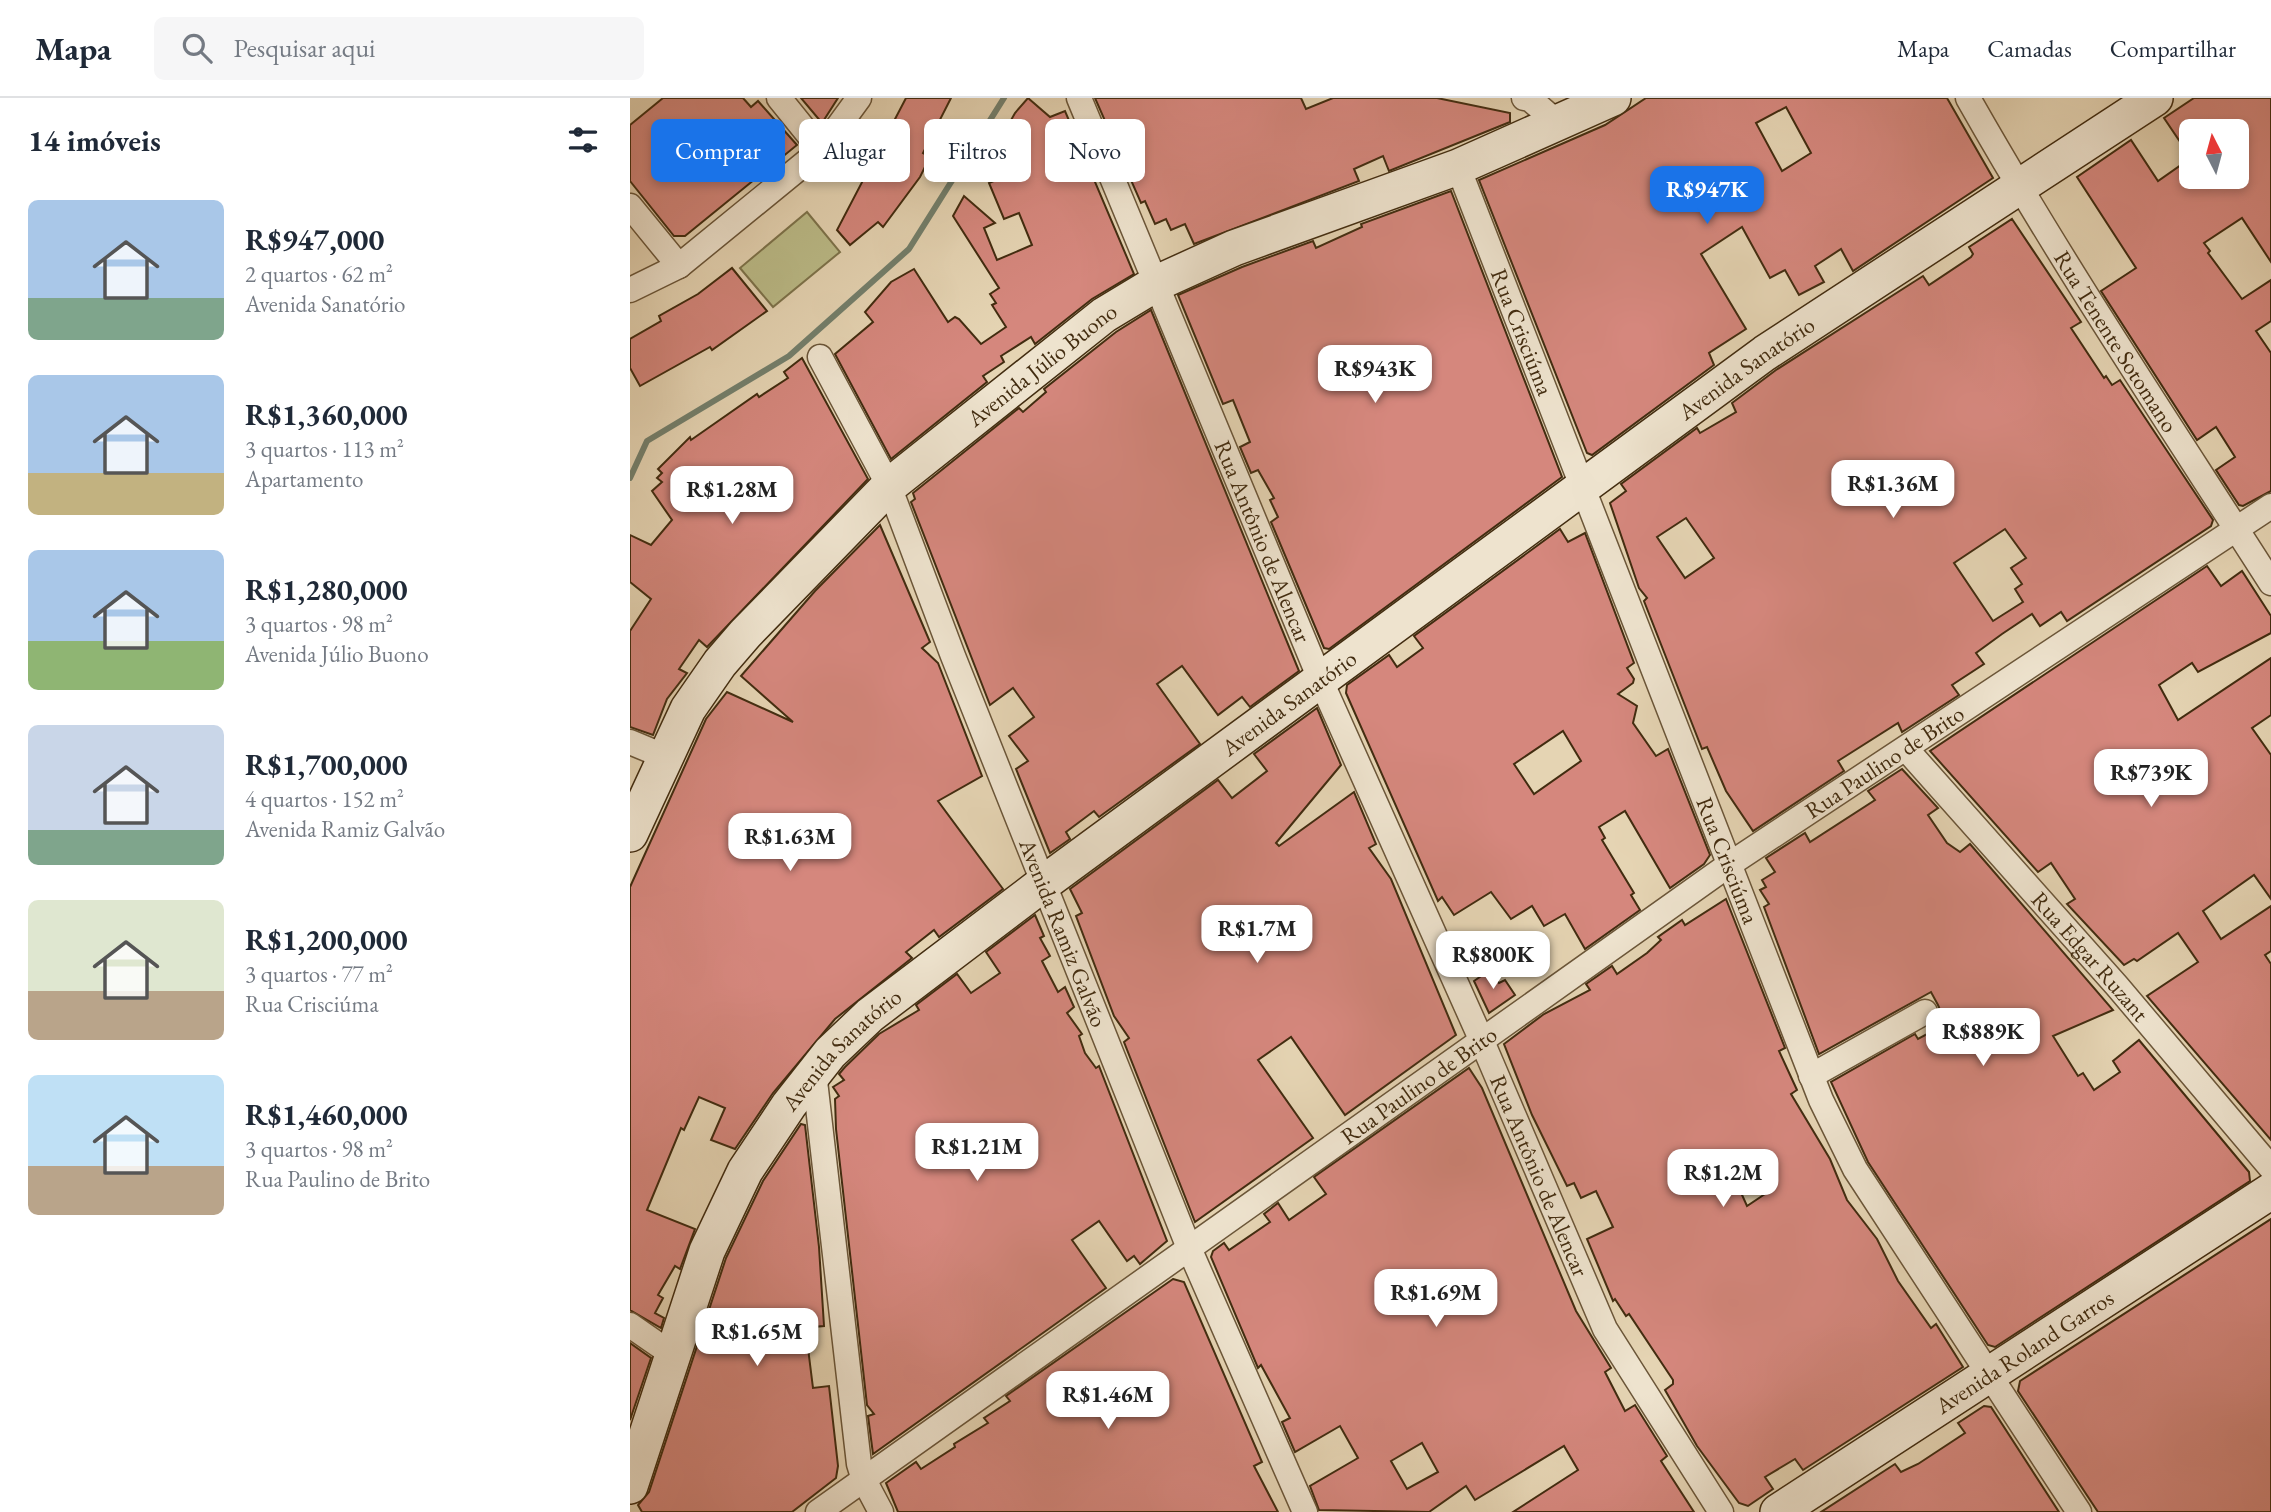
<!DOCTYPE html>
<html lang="pt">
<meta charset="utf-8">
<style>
:root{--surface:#fff;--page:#f6f6f7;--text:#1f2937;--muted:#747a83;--line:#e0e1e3;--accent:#1a73e8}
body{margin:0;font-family:"EB Garamond",serif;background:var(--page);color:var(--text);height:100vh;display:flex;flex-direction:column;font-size:26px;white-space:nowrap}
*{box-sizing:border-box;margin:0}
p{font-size:23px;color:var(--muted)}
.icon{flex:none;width:38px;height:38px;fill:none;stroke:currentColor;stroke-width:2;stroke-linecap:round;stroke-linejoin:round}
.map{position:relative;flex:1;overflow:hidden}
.sheet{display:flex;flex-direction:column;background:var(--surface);width:630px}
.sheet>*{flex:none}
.banner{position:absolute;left:21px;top:21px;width:665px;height:63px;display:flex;gap:14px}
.needle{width:46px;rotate:354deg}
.tools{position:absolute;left:1549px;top:21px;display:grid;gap:14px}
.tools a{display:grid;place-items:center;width:70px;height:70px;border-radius:10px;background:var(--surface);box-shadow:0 4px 10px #0003;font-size:35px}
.price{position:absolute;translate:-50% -60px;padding:0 16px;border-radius:14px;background:#fff;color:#222;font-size:23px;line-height:46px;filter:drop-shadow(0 2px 4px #0008)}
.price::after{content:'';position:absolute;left:50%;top:42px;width:21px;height:16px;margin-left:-10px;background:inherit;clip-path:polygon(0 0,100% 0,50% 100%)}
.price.on{background:var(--accent);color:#fff}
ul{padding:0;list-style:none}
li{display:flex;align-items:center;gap:21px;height:175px;padding:0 28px}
li span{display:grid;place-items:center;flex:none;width:196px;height:140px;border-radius:10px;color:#555}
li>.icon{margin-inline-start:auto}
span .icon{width:84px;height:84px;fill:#fffc;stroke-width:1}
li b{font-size:30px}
h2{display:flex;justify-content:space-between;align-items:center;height:84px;padding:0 28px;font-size:30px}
.pill{padding:0 24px;border-radius:10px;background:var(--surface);box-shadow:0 4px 10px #0003;font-size:24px;line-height:63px}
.pill.on{background:var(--accent);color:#fff}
header{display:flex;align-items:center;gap:42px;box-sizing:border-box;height:98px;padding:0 35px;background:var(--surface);border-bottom:2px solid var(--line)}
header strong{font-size:33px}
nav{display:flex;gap:38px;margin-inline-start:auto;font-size:24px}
.search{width:490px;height:63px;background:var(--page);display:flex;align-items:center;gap:18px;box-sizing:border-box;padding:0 24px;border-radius:10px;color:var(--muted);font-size:26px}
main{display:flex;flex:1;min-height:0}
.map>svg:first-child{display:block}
.green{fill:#bb8;stroke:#7e744c;stroke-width:2}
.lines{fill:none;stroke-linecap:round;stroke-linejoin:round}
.stream{stroke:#74806d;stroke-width:6}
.building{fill:#d5877d;stroke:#422c10;stroke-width:2;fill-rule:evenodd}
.street-casing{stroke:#6b5639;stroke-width:27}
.secondary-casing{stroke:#422c10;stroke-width:38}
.street{stroke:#eee3ce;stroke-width:24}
.secondary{stroke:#eee3ce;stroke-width:35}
.labels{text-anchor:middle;stroke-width:5;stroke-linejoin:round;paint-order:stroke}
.street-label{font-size:23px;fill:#422c10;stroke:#eee3ce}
</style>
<header>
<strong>Mapa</strong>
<div class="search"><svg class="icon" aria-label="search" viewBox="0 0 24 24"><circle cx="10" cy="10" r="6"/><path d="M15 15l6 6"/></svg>Pesquisar aqui</div>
<nav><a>Mapa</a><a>Camadas</a><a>Compartilhar</a></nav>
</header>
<main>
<section class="sheet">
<h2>14 imóveis<svg class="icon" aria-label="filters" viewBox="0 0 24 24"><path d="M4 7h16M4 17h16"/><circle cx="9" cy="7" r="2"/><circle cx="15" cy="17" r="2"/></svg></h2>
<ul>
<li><span style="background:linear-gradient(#a9c7e8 70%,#7fa58c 0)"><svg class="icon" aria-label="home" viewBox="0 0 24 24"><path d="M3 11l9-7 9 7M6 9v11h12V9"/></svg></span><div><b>R$947,000</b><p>2 quartos · 62 m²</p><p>Avenida Sanatório</p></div></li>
<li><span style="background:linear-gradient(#a9c7e8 70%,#c2b280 0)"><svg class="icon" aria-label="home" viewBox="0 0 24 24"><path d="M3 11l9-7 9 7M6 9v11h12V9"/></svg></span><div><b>R$1,360,000</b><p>3 quartos · 113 m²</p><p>Apartamento</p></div></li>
<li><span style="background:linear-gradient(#a9c7e8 65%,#8fb573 0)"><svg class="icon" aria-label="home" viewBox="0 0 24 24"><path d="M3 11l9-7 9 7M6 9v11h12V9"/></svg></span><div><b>R$1,280,000</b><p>3 quartos · 98 m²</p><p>Avenida Júlio Buono</p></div></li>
<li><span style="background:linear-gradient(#c9d6e8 75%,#7fa58c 0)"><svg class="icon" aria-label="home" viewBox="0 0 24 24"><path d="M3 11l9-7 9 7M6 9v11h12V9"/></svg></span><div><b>R$1,700,000</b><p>4 quartos · 152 m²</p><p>Avenida Ramiz Galvão</p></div></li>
<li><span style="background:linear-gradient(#dfe7d0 65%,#b9a48a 0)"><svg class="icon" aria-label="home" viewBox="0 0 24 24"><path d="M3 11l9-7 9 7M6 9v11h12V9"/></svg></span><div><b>R$1,200,000</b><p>3 quartos · 77 m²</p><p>Rua Crisciúma</p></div></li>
<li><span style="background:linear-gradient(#bfe0f5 65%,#b9a48a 0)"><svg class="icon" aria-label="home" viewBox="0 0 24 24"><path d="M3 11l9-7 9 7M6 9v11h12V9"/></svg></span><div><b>R$1,460,000</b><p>3 quartos · 98 m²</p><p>Rua Paulino de Brito</p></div></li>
</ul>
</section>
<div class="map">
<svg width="1641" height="1414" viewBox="0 0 1641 1414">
<rect width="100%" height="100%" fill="#e5d4b3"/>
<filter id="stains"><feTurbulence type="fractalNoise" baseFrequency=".00286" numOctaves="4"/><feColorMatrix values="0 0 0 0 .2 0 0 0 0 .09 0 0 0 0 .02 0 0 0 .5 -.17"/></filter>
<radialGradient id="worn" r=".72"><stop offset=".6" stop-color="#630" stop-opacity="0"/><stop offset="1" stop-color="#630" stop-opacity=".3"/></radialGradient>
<path class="green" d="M 177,114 L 210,154 L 143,209 L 110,170 Z"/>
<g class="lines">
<path class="stream" d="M 0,380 L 17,343 L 159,258 L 279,151 L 374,0"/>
</g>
<g class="building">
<path d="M 33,0 L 113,0 L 121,9 L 128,3 L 167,47 L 55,138 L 44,138 L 0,83 L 0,27 Z"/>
<path d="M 171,0 L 208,0 L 192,25 Z"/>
<path d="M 276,0 L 321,0 L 293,55 L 300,59 L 290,79 L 253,129 L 248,124 L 220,147 L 207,132 Z"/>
<path d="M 398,0 L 420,19 L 435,13 L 504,176 L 462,201 L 405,246 L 401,239 L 371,258 L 374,264 L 353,278 L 357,284 L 261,361 L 205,256 L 243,224 L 235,214 L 261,184 L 284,171 L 318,224 L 325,219 L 329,221 L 351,246 L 376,229 L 362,207 L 366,205 L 360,196 L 369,190 L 323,118 L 334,98 L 365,125 L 354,130 L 367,162 L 402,147 L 389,115 L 374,121 L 359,85 L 371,80 L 364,64 L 389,53 L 371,40 L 385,15 Z"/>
<path d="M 465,0 L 671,0 L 676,11 L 703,0 L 807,0 L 880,15 L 880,24 L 759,73 L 753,58 L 724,71 L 729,83 L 564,146 L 555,126 L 541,132 L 536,121 L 525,126 L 515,103 L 511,105 Z"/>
<path d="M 1016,0 L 1317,0 L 1363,80 L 1223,173 L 1211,151 L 1185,168 L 1194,184 L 1169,197 L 1155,172 L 1140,180 L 1112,129 L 1071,156 L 1116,231 L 1079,255 L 1084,267 L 962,357 L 957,355 L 849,82 L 975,27 ZM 1156,9 L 1181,55 L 1152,73 L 1126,25 Z"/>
<path d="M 1564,0 L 1641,0 L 1641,164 L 1612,120 L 1574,145 L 1580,153 L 1578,155 L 1612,201 L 1641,182 L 1641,223 L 1626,233 L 1641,255 L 1641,393 L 1613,408 L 1609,407 L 1586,372 L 1605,359 L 1586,329 L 1567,342 L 1471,193 L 1506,170 L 1447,79 L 1501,42 L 1528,83 L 1561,60 L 1561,79 L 1606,79 L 1606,33 L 1561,33 L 1561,60 L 1534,20 Z"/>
<path d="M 821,93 L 932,379 L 699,551 L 694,550 L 641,424 L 648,419 L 640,402 L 644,400 L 628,372 L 621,375 L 610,349 L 620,344 L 603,302 L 593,306 L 548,197 L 612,169 L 683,143 L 686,150 L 732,129 L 731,126 Z"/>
<path d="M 1382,121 L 1451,224 L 1441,230 L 1474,280 L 1476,278 L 1482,287 L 1490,282 L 1583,422 L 1581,428 L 1437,523 L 1431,514 L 1410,528 L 1402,516 L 1372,536 L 1346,555 L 1354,566 L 1322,587 L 1329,597 L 1272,634 L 1268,625 L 1208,663 L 1214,673 L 1123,733 L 1096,693 L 1077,649 L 1072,651 L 1014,503 L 1017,500 L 1009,490 L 980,405 L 996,393 L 991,386 L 1067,330 L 1070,335 L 1106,314 L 1102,305 L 1146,272 L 1293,178 L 1299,187 L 1341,159 L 1343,156 L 1339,149 ZM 1056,420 L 1084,460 L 1055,480 L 1027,439 ZM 1375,431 L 1396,460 L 1381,470 L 1392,486 L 1385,491 L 1393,504 L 1363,523 L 1324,465 Z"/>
<path d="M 102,170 L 137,213 L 82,252 L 80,249 L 10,288 L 0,270 L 0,241 L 31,223 L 29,218 L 68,196 Z"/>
<path d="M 521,212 L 669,573 L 620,609 L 612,599 L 588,617 L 552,568 L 527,586 L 570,646 L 469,719 L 464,713 L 436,734 L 440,741 L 420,755 L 386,671 L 398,663 L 379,638 L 404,619 L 383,590 L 360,607 L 281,404 L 285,401 L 283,395 L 389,310 L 393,314 L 416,294 L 414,291 L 486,234 Z"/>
<path d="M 172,260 L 238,381 L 77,549 L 69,542 L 49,571 L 57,575 L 37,601 L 23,637 L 0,629 L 0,533 L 21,501 L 0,484 L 0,437 L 21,447 L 42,422 L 22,393 L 32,384 L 27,380 L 32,375 L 28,371 L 60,339 L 61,342 L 127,296 L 129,299 L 158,280 L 154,274 Z"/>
<path d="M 250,427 L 300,544 L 292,550 L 308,565 L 352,678 L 308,703 L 373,791 L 309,839 L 304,832 L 276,854 L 282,860 L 205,921 L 143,995 L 105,1051 L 81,1042 L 95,1010 L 69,999 L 54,1032 L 51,1030 L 17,1112 L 65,1131 L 50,1171 L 45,1168 L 28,1197 L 33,1200 L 25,1215 L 34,1220 L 31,1230 L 0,1212 L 0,789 L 76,621 L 97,594 L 163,624 L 111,578 L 185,493 Z"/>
<path d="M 930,431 L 938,444 L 955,435 L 1004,565 L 997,570 L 1004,581 L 1003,585 L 988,596 L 1007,608 L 1003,625 L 1026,658 L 1038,651 L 1080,757 L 1074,766 L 1040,790 L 995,713 L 969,729 L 975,740 L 972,742 L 1004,795 L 1001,797 L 1010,812 L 955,851 L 935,816 L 914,828 L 902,808 L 881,821 L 861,794 L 824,817 L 812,799 L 808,803 L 716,595 L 717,587 L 759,557 L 767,569 L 793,550 L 784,538 ZM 933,633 L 951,663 L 904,696 L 884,666 Z"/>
<path d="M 1577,468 L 1591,488 L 1612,473 L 1641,518 L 1641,535 L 1568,574 L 1562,565 L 1529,587 L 1548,622 L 1641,560 L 1641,617 L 1622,630 L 1641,657 L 1641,801 L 1624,777 L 1573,813 L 1591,841 L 1641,808 L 1641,853 L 1635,857 L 1641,866 L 1641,1042 L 1517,898 L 1568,864 L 1548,835 L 1507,863 L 1504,861 L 1494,867 L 1437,806 L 1445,801 L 1421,765 L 1408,774 L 1300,653 Z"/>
<path d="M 687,610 L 711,667 L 646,745 L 649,748 L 724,694 L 746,746 L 739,750 L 761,781 L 826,937 L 715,1017 L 661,939 L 628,962 L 683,1040 L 565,1124 L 494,944 L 499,940 L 484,918 L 446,818 L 452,815 L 440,791 L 588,682 L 602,700 L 637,673 L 624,656 Z"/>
<path d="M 1272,671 L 1308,710 L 1298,717 L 1317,745 L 1330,754 L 1340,746 L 1483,912 L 1423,938 L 1448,978 L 1453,975 L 1464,992 L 1490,974 L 1483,963 L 1509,942 L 1619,1074 L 1620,1083 L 1365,1249 L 1358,1247 L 1238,1064 L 1201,984 L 1285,936 L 1288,941 L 1316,926 L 1308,907 L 1301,894 L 1189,956 L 1134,809 L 1139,806 L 1130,792 L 1136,789 L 1132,782 L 1145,774 L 1136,760 L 1175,735 L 1180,744 L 1245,702 L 1238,693 Z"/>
<path d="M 1096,801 L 1155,950 L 1149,953 L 1167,992 L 1161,996 L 1200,1061 L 1217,1102 L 1247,1141 L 1268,1183 L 1301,1230 L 1306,1226 L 1333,1269 L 1173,1372 L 1165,1361 L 1135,1379 L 1143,1391 L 1118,1408 L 1109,1405 L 1067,1348 L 1035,1292 L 1043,1286 L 1043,1282 L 999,1216 L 996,1218 L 985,1201 L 983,1203 L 957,1141 L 983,1129 L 966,1093 L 951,1100 L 944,1085 L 937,1088 L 902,1017 L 874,946 L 914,916 L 960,892 L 956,886 L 982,868 L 987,876 L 1017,855 L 1031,842 L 1028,839 L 1052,822 L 1055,827 ZM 1128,1056 L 1144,1090 L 1117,1108 L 1099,1068 Z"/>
<path d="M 405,817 L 414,838 L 410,840 L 420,858 L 412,863 L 428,894 L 435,889 L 444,909 L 437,915 L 452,936 L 449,938 L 455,955 L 466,970 L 469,968 L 537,1143 L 510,1166 L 504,1158 L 497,1163 L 469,1123 L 442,1142 L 476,1190 L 243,1356 L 238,1318 L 244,1316 L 237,1307 L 206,1031 L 205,1001 L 209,998 L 203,989 L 214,982 L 209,976 L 215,969 L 249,936 L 289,912 L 286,907 L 327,876 L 341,895 L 370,875 L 356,854 Z"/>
<path d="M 860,872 L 869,885 L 875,882 L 885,897 L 859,915 L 844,883 Z"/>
<path d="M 839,970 L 852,990 L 946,1213 L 981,1270 L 975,1274 L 995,1313 L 1005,1307 L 1037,1358 L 1031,1363 L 1064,1414 L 883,1414 L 948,1372 L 934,1348 L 845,1402 L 836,1388 L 799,1414 L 689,1412 L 680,1388 L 728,1360 L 710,1328 L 665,1354 L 652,1324 L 660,1320 L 631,1267 L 628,1270 L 581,1159 L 583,1153 L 594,1145 L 599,1152 L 640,1124 L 634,1116 L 648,1105 L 659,1122 L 696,1096 L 684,1079 ZM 792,1345 L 808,1374 L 777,1391 L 761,1363 Z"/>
<path d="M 171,1026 L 175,1027 L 189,1149 L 194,1228 L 183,1229 L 185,1241 L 177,1242 L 183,1290 L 199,1288 L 208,1368 L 206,1380 L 162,1414 L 12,1414 L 8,1407 L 19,1394 L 96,1160 L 133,1083 Z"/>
<path d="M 1641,1121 L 1641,1414 L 1468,1414 L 1388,1293 L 1390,1283 Z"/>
<path d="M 543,1181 L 554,1184 L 632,1364 L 624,1368 L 648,1414 L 268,1414 L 256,1385 L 286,1364 L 291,1371 L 325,1349 L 324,1346 L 358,1325 L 354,1320 L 380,1303 L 376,1298 Z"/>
<path d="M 0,1245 L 21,1260 L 0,1322 Z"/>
<path d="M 1354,1308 L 1361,1309 L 1429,1414 L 1191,1414 L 1265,1366 L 1271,1374 L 1288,1366 L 1335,1335 L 1328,1325 Z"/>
</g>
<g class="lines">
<g class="street-casing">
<g id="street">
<path d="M 149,0 L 191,52"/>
<path id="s1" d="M 449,0 L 690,581 L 851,941 L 975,1231 L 1091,1414"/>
<path d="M 894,0 L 900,1 L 929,26"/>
<path id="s2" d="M 1338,0 C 1432,166 1538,324 1641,485"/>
<path id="s3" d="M 828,69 L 1191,1002 L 1225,1071 L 1449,1414"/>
<path d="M 0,108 L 49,168"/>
<path d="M 0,192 L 49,168 L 191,52 L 229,0"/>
<path id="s4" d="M 190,259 L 259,388 L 323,558 L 559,1150 L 675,1414"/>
<path d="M 0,644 L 36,659"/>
<path id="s5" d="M 1277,652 L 1487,888 L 1641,1070"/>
<path d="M 184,974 L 229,1366 L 234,1382 L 251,1414"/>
<path d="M 1181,978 L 1295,914"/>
<path d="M 0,1227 L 43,1257"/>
<path id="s6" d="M 188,1414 L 1100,766 L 1641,408"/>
</g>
</g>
<g class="secondary-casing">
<g id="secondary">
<path id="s7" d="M 0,736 L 58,611 L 90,565 L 115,536 L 259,388 L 474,217 L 527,185 L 604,150 L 828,69 L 983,0"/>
<path id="s8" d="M 0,1388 L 77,1153 L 115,1073 L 159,1007 L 200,955 L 240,917 L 414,785 L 1135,255 L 1525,0"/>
<path id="s9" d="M 1148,1414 L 1641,1093"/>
</g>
</g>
<use href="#street" class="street"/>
<use href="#secondary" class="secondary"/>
</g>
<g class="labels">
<g class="street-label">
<text dy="8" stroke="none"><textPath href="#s3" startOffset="177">Rua Crisciúma</textPath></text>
<text dy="8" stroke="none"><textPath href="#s2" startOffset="285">Rua Tenente Sotomano</textPath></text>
<text dy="8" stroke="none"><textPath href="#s7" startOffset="634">Avenida Júlio Buono</textPath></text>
<text dy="8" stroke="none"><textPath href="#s8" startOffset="1626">Avenida Sanatório</textPath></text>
<text dy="8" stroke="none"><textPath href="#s1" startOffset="480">Rua Antônio de Alencar</textPath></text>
<text dy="8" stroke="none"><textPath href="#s8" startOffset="1059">Avenida Sanatório</textPath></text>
<text dy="8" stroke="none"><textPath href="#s6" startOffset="1304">Rua Paulino de Brito</textPath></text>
<text dy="8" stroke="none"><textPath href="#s3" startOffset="744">Rua Crisciúma</textPath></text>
<text dy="8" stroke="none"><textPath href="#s4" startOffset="626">Avenida Ramiz Galvão</textPath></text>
<text dy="8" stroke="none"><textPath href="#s5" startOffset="276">Rua Edgar Ruzant</textPath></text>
<text dy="8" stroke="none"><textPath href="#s8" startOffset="492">Avenida Sanatório</textPath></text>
<text dy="8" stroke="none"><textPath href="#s6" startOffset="737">Rua Paulino de Brito</textPath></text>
<text dy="8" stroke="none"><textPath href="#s1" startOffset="1172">Rua Antônio de Alencar</textPath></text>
<text dy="8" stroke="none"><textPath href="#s9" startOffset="294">Avenida Roland Garros</textPath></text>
</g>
</g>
<rect width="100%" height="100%" filter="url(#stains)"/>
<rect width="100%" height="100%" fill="url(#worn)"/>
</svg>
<div class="tools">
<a><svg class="needle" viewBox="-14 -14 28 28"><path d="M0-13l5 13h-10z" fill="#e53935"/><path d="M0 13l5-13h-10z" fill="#747a83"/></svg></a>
</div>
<b class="price on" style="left:1077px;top:128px">R$947K</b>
<b class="price" style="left:745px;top:307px">R$943K</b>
<b class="price" style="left:1263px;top:422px">R$1.36M</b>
<b class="price" style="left:102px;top:428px">R$1.28M</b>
<b class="price" style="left:1521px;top:711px">R$739K</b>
<b class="price" style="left:160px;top:775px">R$1.63M</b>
<b class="price" style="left:627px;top:867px">R$1.7M</b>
<b class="price" style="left:863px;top:893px">R$800K</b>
<b class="price" style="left:1353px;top:970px">R$889K</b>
<b class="price" style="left:347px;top:1085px">R$1.21M</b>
<b class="price" style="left:1093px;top:1111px">R$1.2M</b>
<b class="price" style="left:806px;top:1231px">R$1.69M</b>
<b class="price" style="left:127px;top:1270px">R$1.65M</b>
<b class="price" style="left:478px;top:1333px">R$1.46M</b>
<div class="banner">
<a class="pill on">Comprar</a>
<a class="pill">Alugar</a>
<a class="pill">Filtros</a>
<a class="pill">Novo</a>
</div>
</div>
</main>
